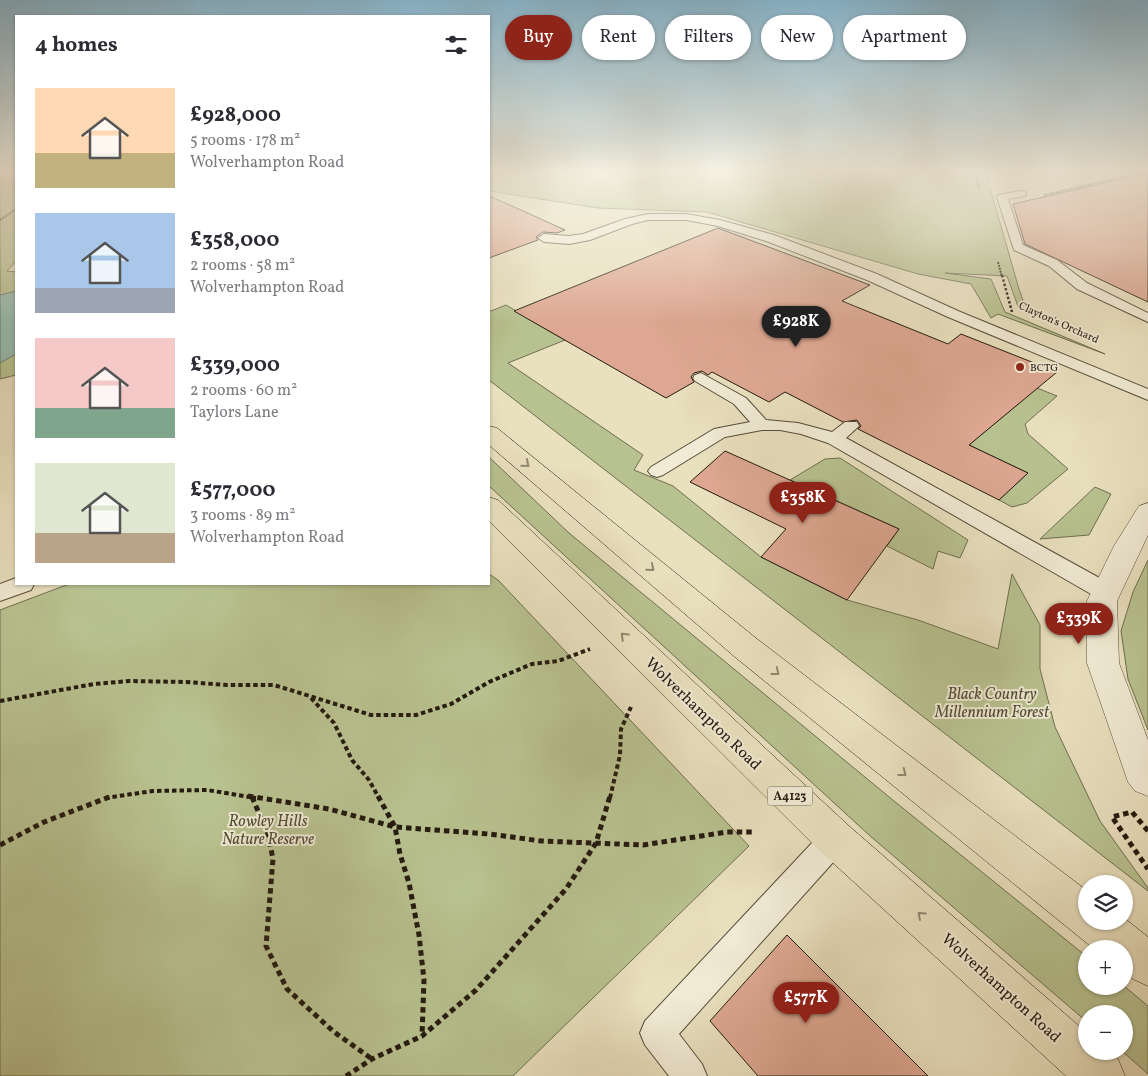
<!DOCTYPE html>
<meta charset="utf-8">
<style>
:root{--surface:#fff;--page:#f7f7f7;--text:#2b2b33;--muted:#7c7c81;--accent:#8f2418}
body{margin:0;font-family:Vollkorn,serif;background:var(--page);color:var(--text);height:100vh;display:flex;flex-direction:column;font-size:19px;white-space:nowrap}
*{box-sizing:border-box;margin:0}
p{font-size:16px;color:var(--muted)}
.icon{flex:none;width:28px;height:28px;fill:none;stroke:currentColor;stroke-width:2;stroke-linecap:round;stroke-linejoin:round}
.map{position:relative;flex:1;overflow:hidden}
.sheet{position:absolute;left:15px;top:15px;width:475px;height:570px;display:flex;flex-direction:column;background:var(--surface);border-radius:0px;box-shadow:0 1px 4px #0004}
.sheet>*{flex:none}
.hud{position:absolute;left:505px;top:15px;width:475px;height:45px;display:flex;gap:10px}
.tools{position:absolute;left:1078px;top:875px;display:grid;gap:10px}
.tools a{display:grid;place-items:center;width:55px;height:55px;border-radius:50%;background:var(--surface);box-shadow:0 1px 4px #0004;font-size:25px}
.price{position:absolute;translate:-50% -42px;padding:0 11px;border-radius:18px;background:var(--accent);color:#fff;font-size:16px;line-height:32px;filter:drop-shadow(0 1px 2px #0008)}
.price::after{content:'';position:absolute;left:50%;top:30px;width:15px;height:11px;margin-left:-8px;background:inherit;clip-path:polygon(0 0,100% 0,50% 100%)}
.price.selected{background:#222;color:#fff}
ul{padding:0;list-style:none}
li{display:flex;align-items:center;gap:15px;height:125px;padding:0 20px}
li span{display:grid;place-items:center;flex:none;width:140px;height:100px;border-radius:0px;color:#555}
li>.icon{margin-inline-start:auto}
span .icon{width:60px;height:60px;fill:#fffc;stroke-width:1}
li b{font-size:21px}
h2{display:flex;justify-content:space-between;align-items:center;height:60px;padding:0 20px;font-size:21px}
.tag{padding:0 18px;border-radius:22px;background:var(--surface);box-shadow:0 1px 4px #0004;font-size:18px;line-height:45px}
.tag.selected{background:var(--accent);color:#fff}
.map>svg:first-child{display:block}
.green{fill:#b8c290;stroke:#6e6e50}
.water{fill:#97bdb0;stroke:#697c70}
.building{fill:#dda791;stroke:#251b10}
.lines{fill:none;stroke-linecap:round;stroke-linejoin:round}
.lane-casing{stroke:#564c3c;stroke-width:2}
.street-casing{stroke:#564c3c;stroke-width:1}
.highway-casing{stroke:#251b10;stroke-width:1}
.path-far3{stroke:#251b10;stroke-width:2;stroke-dasharray:2 1;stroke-linecap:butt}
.path-far2{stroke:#251b10;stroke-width:2.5;stroke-dasharray:2.5 2;stroke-linecap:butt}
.path-far1{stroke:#251b10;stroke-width:4;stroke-dasharray:4.5 3;stroke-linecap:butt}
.path{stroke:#251b10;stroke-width:5;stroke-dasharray:5.5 4;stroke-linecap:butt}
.lane{fill:#f1ebd5;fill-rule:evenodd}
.street{fill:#f1ebd5;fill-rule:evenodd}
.highway{fill:#e9e0be;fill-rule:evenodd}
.oneway{stroke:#918770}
.poi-dot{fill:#8f2418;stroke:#f1ebd5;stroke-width:2}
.labels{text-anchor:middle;stroke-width:4;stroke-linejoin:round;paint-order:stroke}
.far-street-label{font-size:11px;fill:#251b10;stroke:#f1ebd5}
.far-poi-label{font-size:11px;fill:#251b10;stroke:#f1ebd5;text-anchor:start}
.shield{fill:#f1ebd5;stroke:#62594b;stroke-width:1}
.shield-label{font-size:12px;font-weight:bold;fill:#251b10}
.near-park-label{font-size:16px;font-style:italic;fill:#514d36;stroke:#f1ebd5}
.near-street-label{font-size:16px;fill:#251b10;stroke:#f1ebd5}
</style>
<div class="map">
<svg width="1148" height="1076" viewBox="0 0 1148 1076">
<rect width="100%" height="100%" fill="#e9e0be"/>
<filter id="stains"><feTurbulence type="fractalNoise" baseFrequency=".004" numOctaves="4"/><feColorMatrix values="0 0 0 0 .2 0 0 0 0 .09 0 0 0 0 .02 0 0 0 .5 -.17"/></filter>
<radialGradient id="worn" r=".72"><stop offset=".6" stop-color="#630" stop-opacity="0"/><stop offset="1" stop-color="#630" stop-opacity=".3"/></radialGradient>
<g class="green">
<path d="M 0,172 L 16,172 L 16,261 L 7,271 L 16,272 L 16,375 L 0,379 Z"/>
<path d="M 489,172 L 988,172 L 986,174 L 1019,289 L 1028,314 L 1019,309 L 1007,276 L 945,273 L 991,279 L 1005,312 L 1105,354 L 998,314 L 991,318 L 971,284 L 918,274 L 707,212 L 598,208 L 489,191 Z"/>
<path d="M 506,305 L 565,340 L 508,363 L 643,455 L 634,470 L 673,486 L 761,557 L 847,600 L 918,620 L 998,649 L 1012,574 L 1040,625 L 1040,669 L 1055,727 L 1100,821 L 1148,888 L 1148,891 L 489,380 L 489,310 L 491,311 Z"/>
<path d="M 1037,388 L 1057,396 L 1025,424 L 1028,434 L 1068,469 L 1027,503 L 1012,507 L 999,500 L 1028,473 L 969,445 Z"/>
<path d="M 489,457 L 569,533 L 894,801 L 1086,956 L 1086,986 L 1124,986 L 1148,1006 L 1148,1074 L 1122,1051 L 1124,1051 L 1124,1014 L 1086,1014 L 1086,1021 L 869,835 L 489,486 Z"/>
<path d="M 840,458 L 968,540 L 960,558 L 938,551 L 933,569 L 887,546 L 899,529 L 790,480 L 825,459 Z"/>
<path d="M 1095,487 L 1111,494 L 1089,535 L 1040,539 Z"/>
<path d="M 1148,560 L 1148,730 L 1128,679 L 1121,631 L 1133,592 Z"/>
<path d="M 489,574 L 498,580 L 749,846 L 513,1076 L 0,1076 L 0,610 L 69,584 L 489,584 Z"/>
</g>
<path class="water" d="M 16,291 L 16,354 L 0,363 L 0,295 Z"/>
<g class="building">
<path d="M 1148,173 L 1148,302 L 1025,244 L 1013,204 Z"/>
<path d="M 489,196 L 521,210 L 565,230 L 557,233 L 543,232 L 536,237 L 538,240 L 489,258 Z"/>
<path d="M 718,228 L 870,285 L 842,301 L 948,344 L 961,334 L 1057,372 L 969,445 L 1028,473 L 999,500 L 858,429 L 861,426 L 857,420 L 843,422 L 785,392 L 769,402 L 712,372 L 708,375 L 702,371 L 694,373 L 691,377 L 694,382 L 666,398 L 514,311 Z"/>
<path d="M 725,451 L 899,529 L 847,600 L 761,557 L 786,529 L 690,482 Z"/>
<path d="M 787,935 L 928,1076 L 758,1076 L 710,1021 Z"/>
</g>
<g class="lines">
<g class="lane-casing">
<g id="lane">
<path d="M 1021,191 L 1025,192 L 1026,194 L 1025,196 L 1008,199 L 1023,245 L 1057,260 L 1087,283 L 1148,313 L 1148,322 L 1077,289 L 1049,266 L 1014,250 L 997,197 L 998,195 Z"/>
<path d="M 648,214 L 686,214 L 720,220 L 774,235 L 877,274 L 958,311 L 1148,389 L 1148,400 L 948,317 L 867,280 L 766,241 L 718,226 L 686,220 L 648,220 L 632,224 L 590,240 L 569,244 L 544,242 L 538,238 L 544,234 L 569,236 L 583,234 L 625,219 Z"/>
<path d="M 701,373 L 746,398 L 766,420 L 798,423 L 832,432 L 845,422 L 857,422 L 859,426 L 846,438 L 1114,586 L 1117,592 L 1114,598 L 1106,600 L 1098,598 L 828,443 L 801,434 L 780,430 L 762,430 L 725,437 L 663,475 L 657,477 L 651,475 L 648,471 L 651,467 L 714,429 L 750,422 L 734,404 L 695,381 L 693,378 L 695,375 Z"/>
<path d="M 16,578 L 16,584 L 34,584 L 31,590 L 0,601 L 0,584 Z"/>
<path d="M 835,825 L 845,829 L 849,839 L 845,849 L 679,1034 L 702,1064 L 707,1076 L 669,1076 L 645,1045 L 640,1033 L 645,1021 L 825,829 Z"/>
</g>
</g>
<g class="street-casing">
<path id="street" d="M 1148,503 L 1148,535 L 1117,601 L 1119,663 L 1148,740 L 1148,796 L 1135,791 L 1128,782 L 1087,663 L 1087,601 L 1114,546 L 1139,506 Z"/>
</g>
<g class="highway-casing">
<g id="highway">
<path d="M 489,426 L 497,428 L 757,639 L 1086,890 L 1086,921 L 1124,921 L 1124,918 L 1148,937 L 1148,986 L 1133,979 L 1124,972 L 1124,949 L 1094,949 L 735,657 L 489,445 Z"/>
<path d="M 489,497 L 498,500 L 849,826 L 1086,1032 L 1086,1051 L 1109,1051 L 1118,1059 L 1125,1076 L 1066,1076 L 821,852 L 489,521 Z"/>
</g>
</g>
<g class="path-far3">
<path d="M 975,172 L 979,189"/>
<path d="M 0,174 L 14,172"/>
<path d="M 1044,195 L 1144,172"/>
<path d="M 0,220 L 16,209"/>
<path d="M 998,262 L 1002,277"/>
</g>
<path class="path-far2" d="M 1002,275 L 1012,312"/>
<g class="path-far1">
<path d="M 311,698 L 334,723 L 352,760 L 369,780 L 379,798"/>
<path d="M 0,701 L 94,684 L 129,681 L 186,682 L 227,685 L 274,685 L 371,715 L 416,715 L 451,704 L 489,682 L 532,664 L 558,661 L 590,649"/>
<path d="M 105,798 L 153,791 L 207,790 L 256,798"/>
<path d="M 610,798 L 620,755 L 621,729 L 631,707"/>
</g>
<g class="path">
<path d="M 248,796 L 329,809 L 395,827 L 489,834 L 541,841 L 643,845 L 727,832 L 753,832"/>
<path d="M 378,796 L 395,827 L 400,854 L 409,883 L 419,935 L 424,980 L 422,1036"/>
<path d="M 252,797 L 268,834 L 273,859 L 266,946 L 287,989 L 334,1032 L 372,1059"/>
<path d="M 1148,831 L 1132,812 L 1112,817 L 1148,869"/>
<path d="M 0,845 L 44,822 L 112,796"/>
<path d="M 346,1076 L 372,1059 L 422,1036 L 476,990 L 566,889 L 596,843 L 610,796"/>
</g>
<use href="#lane" class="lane"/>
<use href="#street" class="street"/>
<use href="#highway" class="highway"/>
</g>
<defs><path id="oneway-chevron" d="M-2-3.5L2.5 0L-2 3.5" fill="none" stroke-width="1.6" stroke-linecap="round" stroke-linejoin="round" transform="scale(1.25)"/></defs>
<g class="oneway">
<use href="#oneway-chevron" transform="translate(526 464) rotate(40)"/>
<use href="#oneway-chevron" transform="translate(651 568) rotate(40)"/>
<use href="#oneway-chevron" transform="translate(624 636) rotate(-136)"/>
<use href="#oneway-chevron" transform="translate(776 672) rotate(38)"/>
<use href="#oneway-chevron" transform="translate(903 773) rotate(38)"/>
<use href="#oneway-chevron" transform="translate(921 915) rotate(-138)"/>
</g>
<linearGradient id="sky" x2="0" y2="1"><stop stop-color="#87b8d2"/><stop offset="0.53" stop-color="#f5f1e2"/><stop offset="1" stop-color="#f5f1e2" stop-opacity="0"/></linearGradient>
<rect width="1148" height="323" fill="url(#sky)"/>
<circle class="poi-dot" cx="1020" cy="367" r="5"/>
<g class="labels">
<g class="far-street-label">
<text transform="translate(1059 322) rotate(24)" y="4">Clayton's Orchard</text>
</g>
<g class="far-poi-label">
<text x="1030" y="371">BCTG</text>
</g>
<rect class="shield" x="767.5" y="786.5" width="45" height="19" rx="4"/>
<g class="shield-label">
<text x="790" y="800">A4123</text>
</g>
<g class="near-park-label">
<text x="992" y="699">Black Country<tspan x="992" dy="18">Millennium Forest</tspan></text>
<text x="268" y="826">Rowley Hills<tspan x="268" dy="18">Nature Reserve</tspan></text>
</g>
<g class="near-street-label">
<text transform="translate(704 713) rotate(44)" y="6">Wolverhampton Road</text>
<text transform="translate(1002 987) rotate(42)" y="6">Wolverhampton Road</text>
</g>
</g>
<rect width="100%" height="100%" filter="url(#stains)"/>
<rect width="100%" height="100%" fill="url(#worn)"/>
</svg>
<div class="tools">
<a><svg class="icon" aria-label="layers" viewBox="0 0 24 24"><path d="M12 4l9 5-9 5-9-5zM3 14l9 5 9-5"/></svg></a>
<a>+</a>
<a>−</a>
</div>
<b class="price selected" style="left:796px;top:348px">£928K</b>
<b class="price" style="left:803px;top:524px">£358K</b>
<b class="price" style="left:1079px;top:645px">£339K</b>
<b class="price" style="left:806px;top:1024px">£577K</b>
<div class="hud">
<a class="tag selected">Buy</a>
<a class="tag">Rent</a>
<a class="tag">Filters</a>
<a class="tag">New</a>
<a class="tag">Apartment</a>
</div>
<section class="sheet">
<h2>4 homes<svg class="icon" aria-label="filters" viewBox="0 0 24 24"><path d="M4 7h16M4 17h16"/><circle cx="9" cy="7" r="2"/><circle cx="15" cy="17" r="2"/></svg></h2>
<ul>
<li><span style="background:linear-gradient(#ffd9b3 65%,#c2b280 0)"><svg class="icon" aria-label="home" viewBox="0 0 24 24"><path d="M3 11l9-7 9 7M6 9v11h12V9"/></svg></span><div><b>£928,000</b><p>5 rooms · 178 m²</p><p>Wolverhampton Road</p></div></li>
<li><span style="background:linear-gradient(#a9c7e8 75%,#9aa5b1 0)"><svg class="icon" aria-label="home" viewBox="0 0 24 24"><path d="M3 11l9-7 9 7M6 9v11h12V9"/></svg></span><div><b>£358,000</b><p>2 rooms · 58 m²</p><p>Wolverhampton Road</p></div></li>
<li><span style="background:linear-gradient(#f6c9c9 70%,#7fa58c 0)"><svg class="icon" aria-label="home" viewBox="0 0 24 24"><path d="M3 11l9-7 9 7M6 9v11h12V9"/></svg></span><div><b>£339,000</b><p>2 rooms · 60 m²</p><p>Taylors Lane</p></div></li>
<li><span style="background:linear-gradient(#dfe7d0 70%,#b9a48a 0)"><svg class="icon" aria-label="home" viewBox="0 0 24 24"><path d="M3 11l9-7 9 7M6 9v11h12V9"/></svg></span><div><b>£577,000</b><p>3 rooms · 89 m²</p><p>Wolverhampton Road</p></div></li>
</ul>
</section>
</div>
